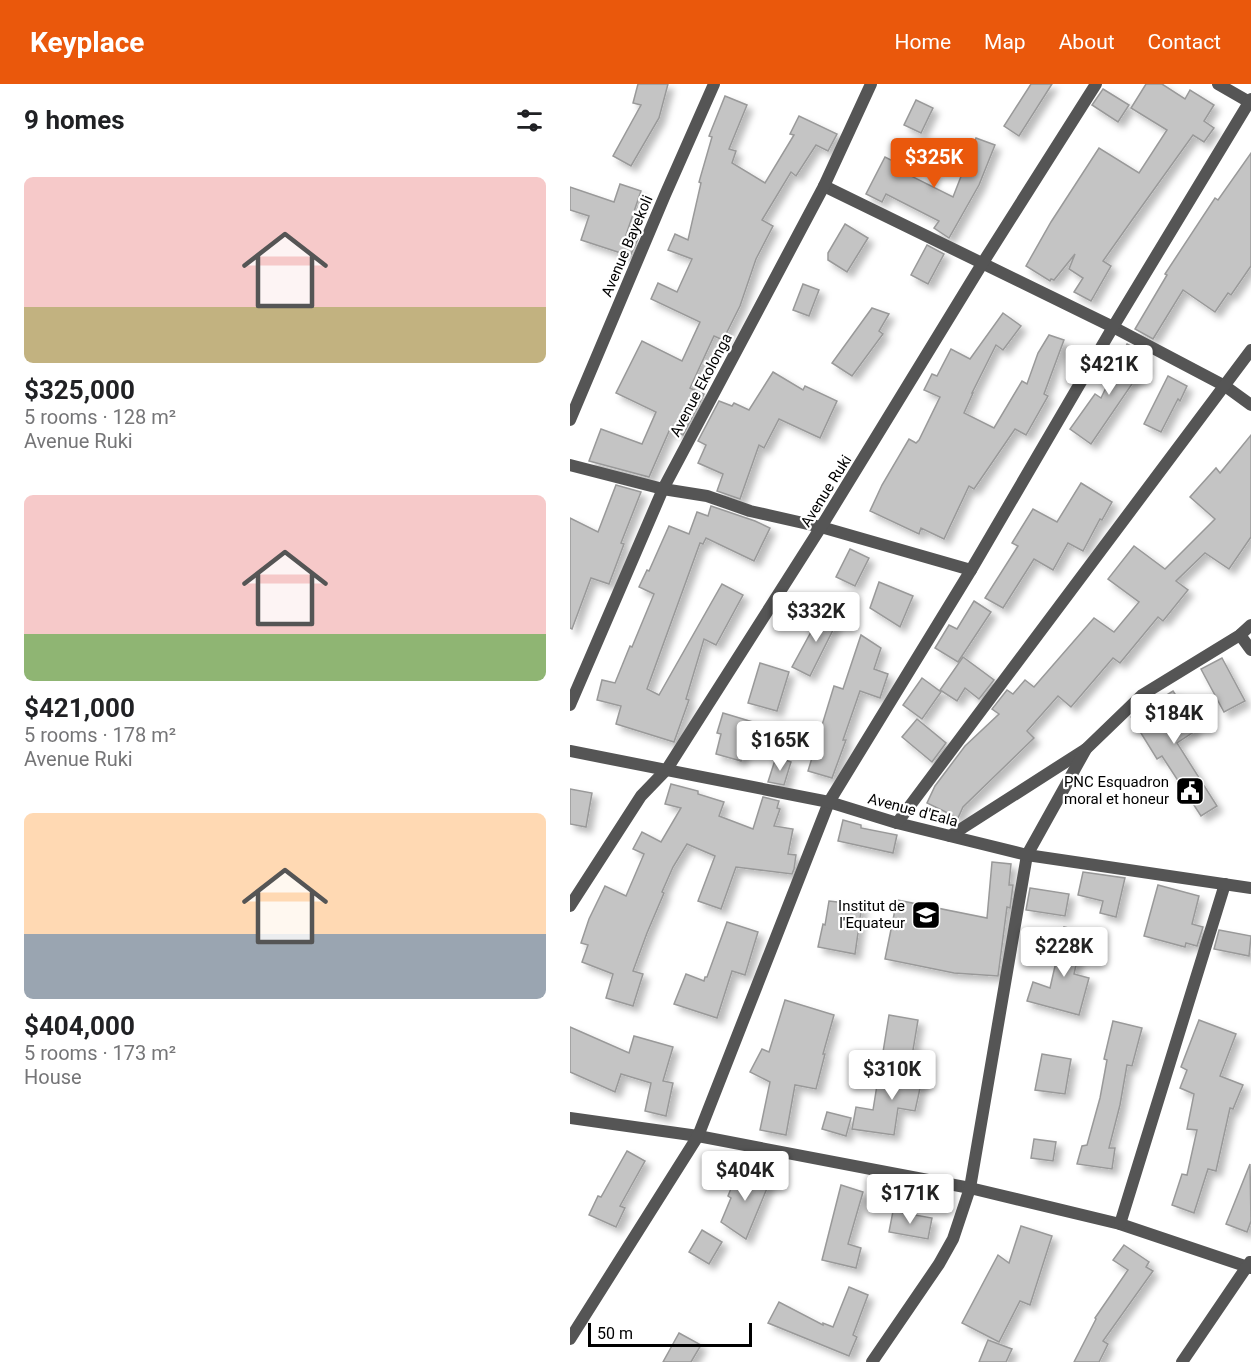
<!DOCTYPE html>
<meta charset="utf-8">
<style>
:root{--surface:#fff;--page:#f2f2f2;--text:#202124;--muted:#757577;--accent:#ea580c}
body{margin:0;font-family:Roboto,sans-serif;background:var(--page);color:var(--text);height:100vh;display:flex;flex-direction:column;font-size:22px;white-space:nowrap}
*{box-sizing:border-box;margin:0}
p{font-size:20px;color:var(--muted)}
.icon{flex:none;width:33px;height:33px;fill:none;stroke:currentColor;stroke-width:2;stroke-linecap:round;stroke-linejoin:round}
.map{position:relative;flex:1;overflow:hidden}
.panel{display:flex;flex-direction:column;background:var(--surface);width:570px}
.panel>*{flex:none}
.scale{position:absolute;left:18px;bottom:15px;width:164px;box-sizing:border-box;padding-left:6px;border:3px solid #000;border-top:0;font-size:16px;line-height:21px;white-space:nowrap;color:#000;-webkit-text-stroke:4px #fff;paint-order:stroke}
.price{position:absolute;translate:-50% -51px;padding:0 14px;border-radius:6px;background:#fff;color:#222;font-size:20px;line-height:39px;filter:drop-shadow(0 2px 3px #0008)}
.price::after{content:'';position:absolute;left:50%;top:36px;width:18px;height:14px;margin-left:-9px;background:inherit;clip-path:polygon(0 0,100% 0,50% 100%)}
.price.selected{background:var(--accent);color:#fff}
ul{padding:0;list-style:none}
li{display:grid;align-content:center;gap:12px;height:318px;padding:0 24px}
li span{display:grid;place-items:center;height:186px;border-radius:9px;color:#555}
li>.icon{margin-inline-start:auto}
span .icon{width:108px;height:108px;fill:#fffc;stroke-width:1}
li b{font-size:26px}
h2{display:flex;justify-content:space-between;align-items:center;height:72px;padding:0 24px;font-size:26px}
header{display:flex;align-items:center;gap:36px;box-sizing:border-box;height:84px;padding:0 30px;background:var(--accent);color:#fff}
header strong{font-size:28px}
nav{display:flex;gap:33px;margin-inline-start:auto;font-size:21px}
main{display:flex;flex:1;min-height:0}
.map>svg:first-child{display:block}
.building{fill:#c4c4c4;stroke:#999;stroke-width:1.5;filter:url(#shadow)}
.lines{fill:none;stroke-linecap:round;stroke-linejoin:round}
.service{stroke:#555;stroke-width:12}
.minor{stroke:#555;stroke-width:12}
.tertiary{stroke:#555;stroke-width:12}
.labels{text-anchor:middle;stroke-width:4.5;stroke-linejoin:round;paint-order:stroke}
.street-label{font-size:15px;fill:#000;stroke:#fff}
.poi-label{font-size:15px;fill:#000;stroke:#fff;text-anchor:end}
</style>
<header>
<strong>Keyplace</strong>
<nav><a>Home</a><a>Map</a><a>About</a><a>Contact</a></nav>
</header>
<main>
<section class="panel">
<h2>9 homes<svg class="icon" aria-label="filters" viewBox="0 0 24 24"><path d="M4 7h16M4 17h16"/><circle cx="9" cy="7" r="2"/><circle cx="15" cy="17" r="2"/></svg></h2>
<ul>
<li><span style="background:linear-gradient(#f6c9c9 70%,#c2b280 0)"><svg class="icon" aria-label="home" viewBox="0 0 24 24"><path d="M3 11l9-7 9 7M6 9v11h12V9"/></svg></span><div><b>$325,000</b><p>5 rooms · 128 m²</p><p>Avenue Ruki</p></div></li>
<li><span style="background:linear-gradient(#f6c9c9 75%,#8fb573 0)"><svg class="icon" aria-label="home" viewBox="0 0 24 24"><path d="M3 11l9-7 9 7M6 9v11h12V9"/></svg></span><div><b>$421,000</b><p>5 rooms · 178 m²</p><p>Avenue Ruki</p></div></li>
<li><span style="background:linear-gradient(#ffd9b3 65%,#9aa5b1 0)"><svg class="icon" aria-label="home" viewBox="0 0 24 24"><path d="M3 11l9-7 9 7M6 9v11h12V9"/></svg></span><div><b>$404,000</b><p>5 rooms · 173 m²</p><p>House</p></div></li>
</ul>
</section>
<div class="map">
<svg width="681" height="1278" viewBox="0 0 681 1278">
<defs>
<filter id="shadow"><feDropShadow dx="5.5" dy="5.5" stdDeviation="3" flood-color="#0004"/></filter>
</defs>
<rect width="100%" height="100%" fill="#fff"/>
<g class="building">
<path d="M 68,0 L 98,0 L 89,34 L 61,82 L 43,72 L 71,21 L 63,19 Z"/>
<path d="M 461,0 L 482,0 L 449,52 L 434,42 Z"/>
<path d="M 576,0 L 592,0 L 615,15 L 620,6 L 644,21 L 634,37 L 644,44 L 634,58 L 623,51 L 562,136 L 533,177 L 541,182 L 521,217 L 504,208 L 513,194 L 499,185 L 505,170 L 484,196 L 481,195 L 480,197 L 456,182 L 481,138 L 529,64 L 569,89 L 597,46 L 561,24 Z"/>
<path d="M 533,5 L 559,21 L 548,38 L 522,21 Z"/>
<path d="M 155,12 L 177,21 L 159,65 L 166,67 L 162,79 L 195,99 L 224,51 L 220,50 L 229,32 L 267,50 L 258,67 L 246,61 L 226,92 L 221,88 L 192,136 L 203,142 L 186,175 L 170,222 L 153,256 L 144,252 L 120,304 L 134,310 L 113,351 L 100,345 L 79,393 L 19,377 L 31,345 L 72,360 L 86,328 L 46,309 L 72,257 L 112,277 L 130,238 L 81,215 L 88,199 L 107,208 L 122,175 L 98,166 L 105,150 L 118,156 L 131,99 L 129,98 L 142,53 L 139,52 Z"/>
<path d="M 346,16 L 363,24 L 351,49 L 334,41 Z"/>
<path d="M 406,54 L 425,61 L 409,101 L 379,154 L 364,144 L 369,137 L 316,110 L 312,118 L 296,110 L 315,73 L 331,81 L 329,86 L 383,113 Z"/>
<path d="M 681,69 L 681,182 L 661,211 L 658,209 L 645,228 L 613,206 L 583,255 L 565,245 L 597,191 L 595,190 L 645,114 L 648,116 Z"/>
<path d="M 50,100 L 71,107 L 56,151 L 68,155 L 60,172 L 11,156 L 19,132 L 0,126 L 0,103 L 44,118 Z"/>
<path d="M 275,140 L 298,154 L 277,188 L 258,176 L 258,169 Z"/>
<path d="M 357,161 L 374,170 L 358,200 L 341,191 Z"/>
<path d="M 233,200 L 249,206 L 239,232 L 223,226 Z"/>
<path d="M 302,224 L 319,230 L 309,247 L 313,250 L 282,292 L 262,279 Z"/>
<path d="M 433,229 L 451,242 L 433,266 L 426,261 L 402,309 L 403,309 L 394,329 L 424,344 L 452,297 L 457,300 L 468,269 L 479,251 L 494,256 L 474,310 L 478,312 L 456,351 L 445,345 L 404,405 L 399,402 L 374,455 L 351,444 L 349,450 L 300,427 L 312,401 L 339,355 L 346,359 L 349,356 L 370,313 L 354,306 L 362,290 L 367,292 L 381,265 L 400,275 Z"/>
<path d="M 557,260 L 574,269 L 569,277 L 575,281 L 521,360 L 500,345 L 525,310 L 531,314 Z"/>
<path d="M 203,288 L 233,306 L 235,302 L 267,317 L 250,354 L 209,335 L 194,364 L 189,361 L 170,415 L 147,407 L 153,390 L 128,379 L 136,361 L 128,357 L 149,317 L 162,322 L 164,319 L 179,326 Z"/>
<path d="M 598,292 L 617,302 L 610,317 L 608,315 L 591,348 L 574,340 Z"/>
<path d="M 681,351 L 681,453 L 659,485 L 635,469 L 606,497 L 618,506 L 593,537 L 588,533 L 550,579 L 543,574 L 501,623 L 488,612 L 457,647 L 464,654 L 393,723 L 388,734 L 357,719 L 365,702 L 395,662 L 429,630 L 422,625 L 437,606 L 443,610 L 455,596 L 464,603 L 524,534 L 544,548 L 569,518 L 538,495 L 564,462 L 595,485 L 645,435 L 620,413 L 646,384 L 650,389 Z"/>
<path d="M 511,399 L 542,418 L 532,436 L 530,435 L 513,467 L 498,459 L 483,486 L 464,475 L 433,524 L 415,514 L 448,462 L 442,459 L 463,425 L 487,438 Z"/>
<path d="M 46,401 L 71,408 L 51,459 L 54,460 L 39,500 L 21,494 L 2,545 L 0,544 L 0,434 L 28,448 Z"/>
<path d="M 141,422 L 185,437 L 200,444 L 184,477 L 136,454 L 133,460 L 130,459 L 77,605 L 89,611 L 152,500 L 173,511 L 146,561 L 134,555 L 116,615 L 119,616 L 104,658 L 46,640 L 51,622 L 27,616 L 32,596 L 45,599 L 60,562 L 62,563 L 84,510 L 69,503 L 77,486 L 79,487 L 99,442 L 119,450 L 127,428 L 138,432 Z"/>
<path d="M 280,465 L 299,474 L 285,502 L 266,493 Z"/>
<path d="M 309,498 L 343,512 L 330,543 L 300,524 Z"/>
<path d="M 404,517 L 421,528 L 388,578 L 365,564 L 379,541 L 387,545 Z"/>
<path d="M 254,524 L 269,534 L 240,592 L 222,583 Z"/>
<path d="M 291,551 L 311,564 L 304,585 L 318,590 L 310,614 L 290,607 L 273,656 L 276,656 L 262,694 L 238,687 L 264,602 L 273,605 Z"/>
<path d="M 393,573 L 424,596 L 409,615 L 395,604 L 387,617 L 370,606 Z"/>
<path d="M 652,574 L 675,617 L 654,628 L 631,585 Z"/>
<path d="M 190,579 L 219,588 L 207,627 L 178,619 Z"/>
<path d="M 352,594 L 371,608 L 352,635 L 333,621 Z"/>
<path d="M 603,607 L 625,640 L 625,647 L 607,659 L 647,722 L 631,732 L 592,672 L 587,675 L 561,633 Z"/>
<path d="M 153,629 L 183,638 L 171,677 L 146,670 L 151,650 L 147,649 Z"/>
<path d="M 347,635 L 376,659 L 362,678 L 332,653 Z"/>
<path d="M 206,673 L 221,678 L 214,701 L 198,698 Z"/>
<path d="M 101,700 L 128,707 L 128,710 L 154,718 L 149,732 L 183,745 L 193,713 L 209,717 L 207,724 L 210,725 L 204,742 L 223,745 L 218,770 L 226,771 L 224,785 L 222,790 L 166,783 L 151,825 L 128,817 L 145,772 L 117,760 L 103,783 L 92,808 L 94,809 L 77,849 L 63,887 L 73,890 L 63,922 L 36,914 L 43,890 L 12,878 L 18,861 L 11,859 L 19,835 L 35,802 L 56,812 L 74,770 L 63,765 L 72,748 L 91,758 L 111,724 L 95,720 Z"/>
<path d="M 0,705 L 22,709 L 16,743 L 0,740 Z"/>
<path d="M 273,736 L 291,741 L 291,744 L 327,751 L 323,769 L 268,757 Z"/>
<path d="M 422,778 L 441,780 L 439,801 L 443,801 L 440,824 L 437,823 L 428,892 L 384,889 L 315,875 L 327,816 L 417,834 Z"/>
<path d="M 513,788 L 555,794 L 546,833 L 530,829 L 533,817 L 508,811 Z"/>
<path d="M 588,801 L 629,812 L 622,840 L 633,843 L 627,862 L 616,859 L 615,863 L 574,852 Z"/>
<path d="M 460,804 L 499,810 L 495,832 L 456,826 Z"/>
<path d="M 259,817 L 292,821 L 285,870 L 248,863 L 253,840 L 255,841 Z"/>
<path d="M 157,838 L 188,848 L 175,891 L 162,887 L 147,934 L 104,920 L 116,890 L 134,897 L 135,893 L 137,893 Z"/>
<path d="M 494,843 L 514,847 L 504,890 L 519,894 L 509,931 L 457,917 L 463,898 L 480,904 Z"/>
<path d="M 649,846 L 681,852 L 679,872 L 644,865 Z"/>
<path d="M 215,916 L 264,931 L 253,970 L 255,970 L 246,1005 L 225,1001 L 216,1051 L 190,1046 L 200,998 L 180,988 L 192,965 L 199,968 Z"/>
<path d="M 319,931 L 348,936 L 342,972 L 313,968 Z"/>
<path d="M 629,936 L 666,950 L 650,992 L 673,1001 L 663,1025 L 660,1024 L 646,1087 L 638,1085 L 624,1129 L 602,1121 L 612,1090 L 617,1091 L 627,1046 L 617,1045 L 624,1010 L 610,1004 L 617,986 L 611,983 Z"/>
<path d="M 543,937 L 572,944 L 562,982 L 557,981 L 550,1021 L 539,1064 L 545,1064 L 542,1085 L 507,1080 L 512,1062 L 517,1061 L 530,1014 L 537,976 L 534,975 Z"/>
<path d="M 0,943 L 59,969 L 64,952 L 103,963 L 93,997 L 103,999 L 96,1032 L 75,1027 L 81,999 L 51,990 L 45,1008 L 0,988 Z"/>
<path d="M 472,970 L 501,975 L 495,1010 L 465,1006 Z"/>
<path d="M 330,977 L 355,982 L 345,1027 L 328,1024 L 324,1051 L 282,1045 L 286,1023 L 303,1026 L 307,1001 L 324,1004 Z"/>
<path d="M 257,1028 L 281,1034 L 276,1052 L 252,1045 Z"/>
<path d="M 464,1055 L 486,1058 L 483,1077 L 461,1074 Z"/>
<path d="M 57,1067 L 75,1077 L 50,1122 L 55,1124 L 46,1143 L 19,1131 L 28,1112 L 31,1113 Z"/>
<path d="M 680,1080 L 681,1137 L 677,1148 L 656,1140 Z"/>
<path d="M 169,1085 L 200,1097 L 176,1155 L 151,1138 L 161,1114 L 158,1112 Z"/>
<path d="M 271,1101 L 293,1108 L 278,1160 L 291,1164 L 286,1184 L 252,1176 Z"/>
<path d="M 323,1127 L 362,1134 L 358,1155 L 319,1148 Z"/>
<path d="M 451,1142 L 482,1152 L 460,1221 L 450,1217 L 429,1258 L 392,1239 L 428,1171 L 439,1179 Z"/>
<path d="M 132,1146 L 152,1158 L 139,1180 L 119,1168 Z"/>
<path d="M 554,1161 L 579,1178 L 576,1183 L 583,1187 L 533,1257 L 538,1260 L 529,1278 L 504,1278 L 526,1235 L 525,1234 L 558,1186 L 543,1176 Z"/>
<path d="M 279,1203 L 298,1211 L 283,1251 L 287,1253 L 279,1272 L 198,1239 L 209,1218 L 253,1241 L 253,1239 L 263,1243 Z"/>
<path d="M 109,1249 L 131,1261 L 121,1278 L 93,1278 Z"/>
<path d="M 418,1256 L 442,1265 L 436,1278 L 409,1278 Z"/>
</g>
<g class="lines">
<g class="service">
<path d="M 670,551 L 681,566"/>
<path d="M 380,752 L 516,665"/>
</g>
<g class="minor">
<path d="M 648,0 L 681,19"/>
<path d="M 254,102 L 543,243 L 655,302 L 681,321"/>
<path d="M 0,336 L 95,111 L 144,0"/>
<path d="M 0,381 L 93,405 L 137,412 L 180,427 L 251,443 L 401,486"/>
<path d="M 0,621 L 93,405 L 254,102 L 301,0"/>
<path d="M 0,822 L 71,712 L 97,685 L 251,443 L 412,180 L 526,0"/>
<path d="M 0,1034 L 128,1052 L 400,1104 L 550,1140 L 681,1184"/>
<path d="M 550,1140 L 655,800"/>
<path d="M 0,1255 L 128,1052 L 259,718 L 401,486 L 543,243 L 681,15"/>
<path d="M 302,1278 L 369,1180 L 383,1155 L 400,1104 L 457,771 L 516,665 L 572,611 L 670,551 L 681,541"/>
<path d="M 612,1278 L 680,1178"/>
</g>
<g class="tertiary">
<path d="M 0,667 L 259,718 L 327,739 L 457,771 L 681,804"/>
<path d="M 327,739 L 681,266"/>
</g>
</g>
<defs>
<g id="civic-square" transform="scale(1.5)"><rect x="-9" y="-9" width="18" height="18" rx="4" fill="#000" stroke="#fff"/><path d="M-.6-6.5H3V-4.5H.6V-3L4-1V1h2V6H-6V1h2V-1L-.6-3ZM-1.2 2.5V6h2.4V2.5Z" fill="#fff"/></g>
<g id="school-square" transform="scale(1.5)"><rect x="-9" y="-9" width="18" height="18" rx="4" fill="#000" stroke="#fff"/><path d="M0-5L7-2L0 1L-7-2ZM-4 1L0 2.5L4 1V4Q0 6-4 4Z" fill="#fff"/></g>
</defs>
<g fill-rule="evenodd">
<use href="#civic-square" x="620" y="707"/>
<use href="#school-square" x="356" y="831"/>
</g>
<g class="labels">
<g class="street-label">
<text transform="translate(57 162) rotate(-67)" y="5">Avenue Bayekoli</text>
<text transform="translate(131 301) rotate(-62)" y="5">Avenue Ekolonga</text>
<text transform="translate(256 407) rotate(-58)" y="5">Avenue Ruki</text>
<text transform="translate(343 726) rotate(15)" y="5">Avenue d'Eala</text>
</g>
<g class="poi-label">
<text x="599" y="703">PNC Esquadron<tspan x="599" dy="17">moral et honeur</tspan></text>
<text x="335" y="827">Institut de<tspan x="335" dy="17">l'Equateur</tspan></text>
</g>
</g>
</svg>
<div class="scale">50 m</div>
<b class="price selected" style="left:364px;top:105px">$325K</b>
<b class="price" style="left:539px;top:312px">$421K</b>
<b class="price" style="left:246px;top:559px">$332K</b>
<b class="price" style="left:604px;top:661px">$184K</b>
<b class="price" style="left:210px;top:688px">$165K</b>
<b class="price" style="left:494px;top:894px">$228K</b>
<b class="price" style="left:322px;top:1017px">$310K</b>
<b class="price" style="left:175px;top:1118px">$404K</b>
<b class="price" style="left:340px;top:1141px">$171K</b>
</div>
</main>
